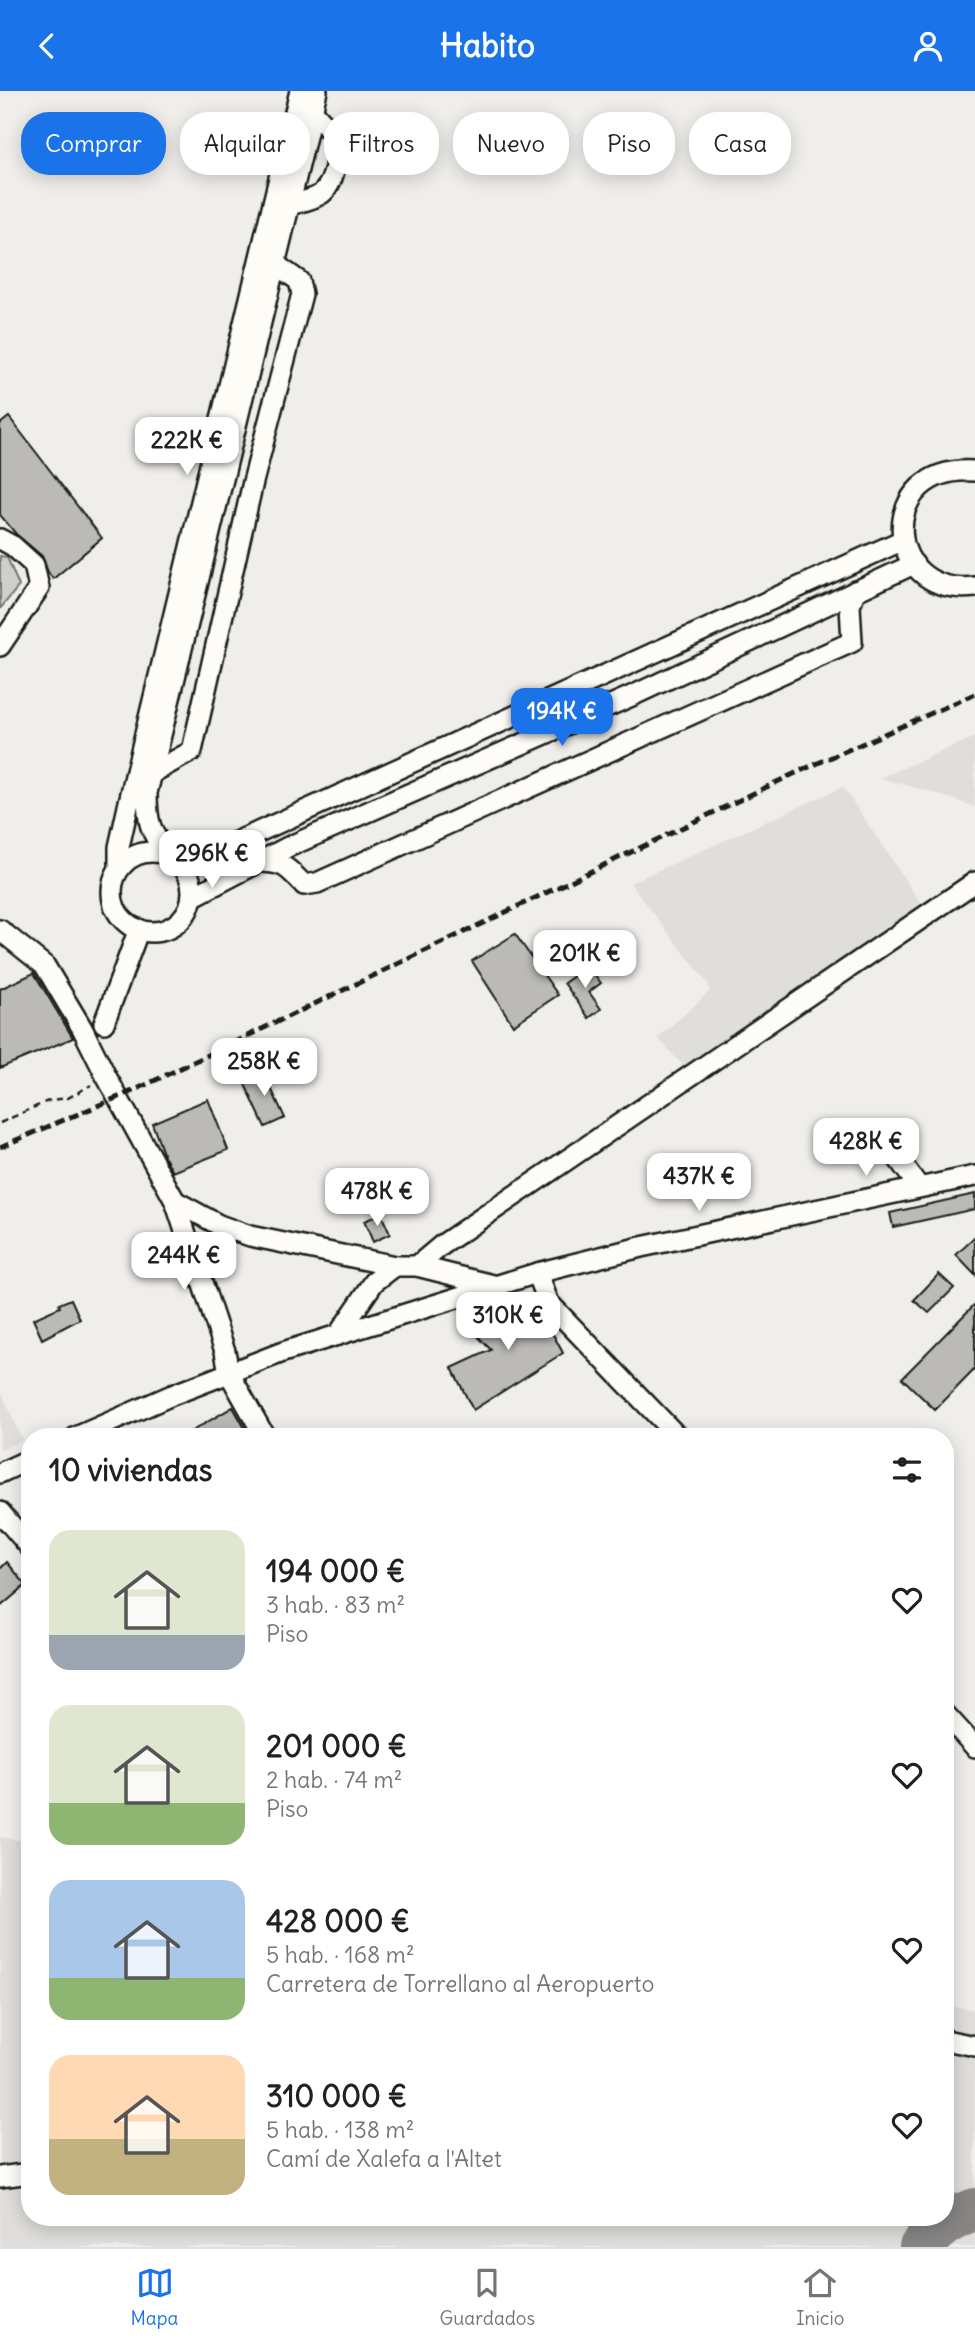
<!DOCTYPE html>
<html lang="es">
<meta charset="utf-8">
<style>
:root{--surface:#fff;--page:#f2f2f2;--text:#202124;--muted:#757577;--line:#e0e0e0;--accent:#1a73e8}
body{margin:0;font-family:Delius,sans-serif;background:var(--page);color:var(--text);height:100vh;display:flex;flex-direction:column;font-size:26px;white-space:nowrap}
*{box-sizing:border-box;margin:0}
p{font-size:23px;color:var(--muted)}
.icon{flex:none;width:38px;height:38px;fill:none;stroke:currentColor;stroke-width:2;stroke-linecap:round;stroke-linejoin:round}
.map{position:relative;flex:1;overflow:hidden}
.sheet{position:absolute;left:21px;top:1337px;width:933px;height:798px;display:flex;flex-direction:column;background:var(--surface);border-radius:28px;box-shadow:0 4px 18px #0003}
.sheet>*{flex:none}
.top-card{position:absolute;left:21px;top:21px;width:934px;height:63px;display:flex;gap:14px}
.price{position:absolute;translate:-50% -60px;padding:0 16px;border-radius:14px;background:#fff;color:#222;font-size:23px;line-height:46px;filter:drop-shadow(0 2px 4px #0008)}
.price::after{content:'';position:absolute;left:50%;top:42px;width:21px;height:16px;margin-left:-10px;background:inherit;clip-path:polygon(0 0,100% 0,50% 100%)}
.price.active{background:var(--accent);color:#fff}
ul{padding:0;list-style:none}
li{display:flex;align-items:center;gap:21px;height:175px;padding:0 28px}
li span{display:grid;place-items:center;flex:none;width:196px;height:140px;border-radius:21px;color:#555}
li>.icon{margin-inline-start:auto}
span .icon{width:84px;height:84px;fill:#fffc;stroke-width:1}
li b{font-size:30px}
h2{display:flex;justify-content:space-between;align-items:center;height:84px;padding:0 28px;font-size:30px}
.pill{padding:0 24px;border-radius:28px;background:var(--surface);box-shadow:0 4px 18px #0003;font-size:24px;line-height:63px}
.pill.active{background:var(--accent);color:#fff}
header{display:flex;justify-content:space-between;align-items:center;height:91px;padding:0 28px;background:var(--accent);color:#fff;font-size:32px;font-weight:700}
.tab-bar{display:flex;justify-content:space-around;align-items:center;height:98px;border-top:2px solid var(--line);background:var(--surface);font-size:19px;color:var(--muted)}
.tab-bar a{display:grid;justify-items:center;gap:4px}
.tab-bar .active{color:var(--accent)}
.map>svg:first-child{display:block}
.built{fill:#e0deda}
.green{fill:#d0cfcc;stroke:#767674;stroke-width:2}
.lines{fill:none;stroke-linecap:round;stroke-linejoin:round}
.taxiway{stroke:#868583;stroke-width:44}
.building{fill:#bbbab6;stroke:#1c1c1c;stroke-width:2}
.minor-casing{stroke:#1c1c1c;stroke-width:24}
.path{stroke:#1c1c1c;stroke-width:2.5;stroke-dasharray:7 5;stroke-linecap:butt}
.minor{stroke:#fdfcf7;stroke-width:19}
.rail{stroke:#1c1c1c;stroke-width:5;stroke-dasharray:10 5;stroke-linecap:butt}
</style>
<header><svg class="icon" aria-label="back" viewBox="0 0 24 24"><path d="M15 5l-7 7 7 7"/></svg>Habito<svg class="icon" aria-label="person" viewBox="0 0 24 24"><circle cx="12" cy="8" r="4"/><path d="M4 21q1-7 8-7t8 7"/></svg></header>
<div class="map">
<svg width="975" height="2156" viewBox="0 0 975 2156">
<rect width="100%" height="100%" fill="#f0eeea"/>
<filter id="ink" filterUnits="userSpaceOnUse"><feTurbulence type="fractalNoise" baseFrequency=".0143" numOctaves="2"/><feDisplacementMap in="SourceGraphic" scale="14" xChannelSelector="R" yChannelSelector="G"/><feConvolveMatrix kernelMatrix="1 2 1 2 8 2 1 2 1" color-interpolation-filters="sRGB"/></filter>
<g filter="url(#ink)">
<g class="built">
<path d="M 975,646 L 975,716 L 934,702 L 880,687 Z"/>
<path d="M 843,696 L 922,814 L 684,976 L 658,947 L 709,901 L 709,894 L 630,792 Z"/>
<path d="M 0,1297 L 22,1349 L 0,1359 Z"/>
<path d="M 0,1746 L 30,1751 L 30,2126 L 945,2126 L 945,1914 L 975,1919 L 975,2156 L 0,2156 Z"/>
</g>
<path class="green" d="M 0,465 L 7,466 L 19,495 L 0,518 Z"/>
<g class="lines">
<path class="taxiway" d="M 921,2156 C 937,2138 951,2126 975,2119"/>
</g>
<g class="building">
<path d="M 9,326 L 102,447 L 53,488 L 48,481 L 42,465 L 16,443 L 0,424 L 0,333 Z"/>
<path d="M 515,843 L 558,904 L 513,934 L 472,870 Z"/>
<path d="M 588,875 L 601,892 L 589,901 L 601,918 L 589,927 L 564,892 Z"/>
<path d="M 34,882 L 73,947 L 0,977 L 0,898 Z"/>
<path d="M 262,978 L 285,1027 L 265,1036 L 242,987 Z"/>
<path d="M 208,1008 L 228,1059 L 173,1081 L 164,1065 L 152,1032 Z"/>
<path d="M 975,1103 L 975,1118 L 893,1136 L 890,1122 Z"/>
<path d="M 381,1123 L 390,1143 L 373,1151 L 364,1130 Z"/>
<path d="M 975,1146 L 975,1184 L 956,1164 Z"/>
<path d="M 939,1183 L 954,1197 L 929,1222 L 914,1209 Z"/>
<path d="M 533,1206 L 563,1262 L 473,1319 L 452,1277 L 491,1259 L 471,1238 Z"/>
<path d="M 71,1208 L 80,1228 L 42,1248 L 33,1228 L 60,1216 L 59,1213 Z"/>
<path d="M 975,1213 L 975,1278 L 935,1319 L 902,1287 Z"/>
<path d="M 233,1316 L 250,1346 L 182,1346 Z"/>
<path d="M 7,1471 L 26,1494 L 0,1516 L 0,1478 Z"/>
</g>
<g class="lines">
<g class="minor-casing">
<g id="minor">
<path d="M 289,114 C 299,111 313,109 321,103 C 335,92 340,62 333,46 C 329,36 318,27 312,19"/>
<path d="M 975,380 C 876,372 880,507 975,496"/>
<path d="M 0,448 L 13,455 L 34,474 L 39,497 L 0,555"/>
<path d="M 152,682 L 192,660 L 253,391 L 302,203 L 299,190 L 275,173"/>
<circle cx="152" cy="801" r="40"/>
<path d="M 167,763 C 150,741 147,730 147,702 L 317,0"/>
<path d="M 258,771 C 284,771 287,776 304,794 L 317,792 L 852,551 L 850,515 L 855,500"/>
<path d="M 183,775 L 903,449"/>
<path d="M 119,777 L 119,756 L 133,693 L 300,0"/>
<path d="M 192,806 L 288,756 L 636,603 L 914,473"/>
<path d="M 0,839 L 45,875 L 82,937 L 106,985 L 175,1110 L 219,1134 L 250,1145 L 395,1175 L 417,1175 L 493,1194"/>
<path d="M 104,932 L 139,838"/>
<path d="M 894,1062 L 919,1096"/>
<path d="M 175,1110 L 225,1260 L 229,1282 L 265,1346"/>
<path d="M 417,1175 L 442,1154 L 975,791"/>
<path d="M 537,1182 L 549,1212 L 678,1346"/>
<path d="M 338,1244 L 374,1191 L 395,1175"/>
<path d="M 76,1346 L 172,1304 L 283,1261 L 537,1182 L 641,1156 L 975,1085"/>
<path d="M 0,1382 L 30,1368"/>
<path d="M 0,1421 L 30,1456"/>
<path d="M 945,1623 L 975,1656"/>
<path d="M 945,1949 L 975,1955"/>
<path d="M 0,2086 L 30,2082"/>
</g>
</g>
<path class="path" d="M 0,1032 L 50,1009 L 68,1007 L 91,994"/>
<use href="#minor" class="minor"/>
<path class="rail" d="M 0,1056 L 135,999 L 800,680 L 975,603"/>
</g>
</g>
</svg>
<b class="price" style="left:187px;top:386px">222K €</b>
<b class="price active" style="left:562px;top:657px">194K €</b>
<b class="price" style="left:212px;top:799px">296K €</b>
<b class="price" style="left:585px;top:899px">201K €</b>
<b class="price" style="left:264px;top:1007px">258K €</b>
<b class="price" style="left:866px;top:1087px">428K €</b>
<b class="price" style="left:699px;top:1122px">437K €</b>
<b class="price" style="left:377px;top:1137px">478K €</b>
<b class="price" style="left:184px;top:1201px">244K €</b>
<b class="price" style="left:508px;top:1261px">310K €</b>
<div class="top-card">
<a class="pill active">Comprar</a>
<a class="pill">Alquilar</a>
<a class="pill">Filtros</a>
<a class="pill">Nuevo</a>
<a class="pill">Piso</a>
<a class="pill">Casa</a>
</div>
<section class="sheet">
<h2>10 viviendas<svg class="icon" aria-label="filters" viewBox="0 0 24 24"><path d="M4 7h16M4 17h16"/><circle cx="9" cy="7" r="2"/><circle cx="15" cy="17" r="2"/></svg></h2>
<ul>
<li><span style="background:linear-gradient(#dfe7d0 75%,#9aa5b1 0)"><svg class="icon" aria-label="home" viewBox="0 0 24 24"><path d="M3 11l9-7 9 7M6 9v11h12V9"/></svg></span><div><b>194 000 €</b><p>3 hab. · 83 m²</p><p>Piso</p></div><svg class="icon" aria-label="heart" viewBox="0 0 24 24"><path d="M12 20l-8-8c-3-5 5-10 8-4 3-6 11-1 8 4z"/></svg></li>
<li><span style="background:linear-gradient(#dfe7d0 70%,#8fb573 0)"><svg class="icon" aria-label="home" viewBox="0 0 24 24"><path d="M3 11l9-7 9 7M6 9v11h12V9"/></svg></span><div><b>201 000 €</b><p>2 hab. · 74 m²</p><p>Piso</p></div><svg class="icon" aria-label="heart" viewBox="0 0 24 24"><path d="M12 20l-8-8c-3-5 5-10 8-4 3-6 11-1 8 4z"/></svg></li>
<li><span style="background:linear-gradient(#a9c7e8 70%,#8fb573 0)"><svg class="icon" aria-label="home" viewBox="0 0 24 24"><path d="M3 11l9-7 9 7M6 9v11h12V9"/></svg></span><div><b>428 000 €</b><p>5 hab. · 168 m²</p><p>Carretera de Torrellano al Aeropuerto</p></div><svg class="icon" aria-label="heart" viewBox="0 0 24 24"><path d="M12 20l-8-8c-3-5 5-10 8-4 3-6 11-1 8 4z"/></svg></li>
<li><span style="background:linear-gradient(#ffd9b3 60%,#c2b280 0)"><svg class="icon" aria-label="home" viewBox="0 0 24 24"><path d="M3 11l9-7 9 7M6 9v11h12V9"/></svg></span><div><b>310 000 €</b><p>5 hab. · 138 m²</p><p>Camí de Xalefa a l'Altet</p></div><svg class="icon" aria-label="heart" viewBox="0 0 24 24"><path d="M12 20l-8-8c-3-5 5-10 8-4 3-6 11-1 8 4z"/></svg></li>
</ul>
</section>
</div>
<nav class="tab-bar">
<a class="active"><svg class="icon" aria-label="map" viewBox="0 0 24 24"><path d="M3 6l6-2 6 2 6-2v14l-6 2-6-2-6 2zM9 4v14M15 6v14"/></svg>Mapa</a>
<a><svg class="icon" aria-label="saved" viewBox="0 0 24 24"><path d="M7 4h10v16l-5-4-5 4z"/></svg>Guardados</a>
<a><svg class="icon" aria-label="home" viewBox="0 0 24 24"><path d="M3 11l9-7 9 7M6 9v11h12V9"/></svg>Inicio</a>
</nav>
